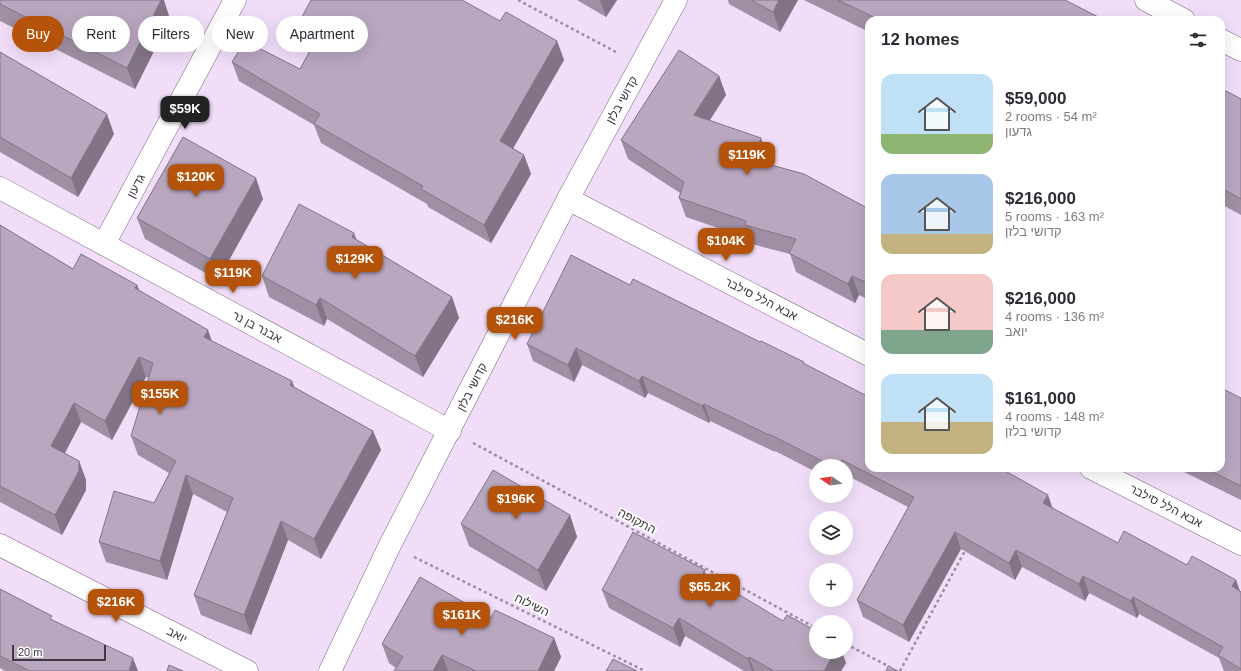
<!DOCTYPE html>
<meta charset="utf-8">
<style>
:root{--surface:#fff;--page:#f7f7f7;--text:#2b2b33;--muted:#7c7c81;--accent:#b45309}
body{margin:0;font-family:Helvetica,Heebo,sans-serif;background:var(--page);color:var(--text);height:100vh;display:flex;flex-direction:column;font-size:15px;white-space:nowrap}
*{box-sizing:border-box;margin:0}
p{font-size:13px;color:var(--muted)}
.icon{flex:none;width:22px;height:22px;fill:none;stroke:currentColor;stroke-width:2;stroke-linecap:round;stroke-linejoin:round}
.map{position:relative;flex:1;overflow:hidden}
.side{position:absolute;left:865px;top:16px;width:360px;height:456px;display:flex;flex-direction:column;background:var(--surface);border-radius:12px;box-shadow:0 4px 16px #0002}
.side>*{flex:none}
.top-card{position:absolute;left:12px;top:16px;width:380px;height:36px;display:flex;gap:8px}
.needle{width:26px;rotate:283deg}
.tools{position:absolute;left:809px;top:459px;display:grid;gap:8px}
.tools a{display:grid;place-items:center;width:44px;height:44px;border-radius:50%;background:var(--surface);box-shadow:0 4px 16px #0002;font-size:20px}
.scale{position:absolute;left:12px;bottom:10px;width:94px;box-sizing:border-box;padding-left:4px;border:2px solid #3f3742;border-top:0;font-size:11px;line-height:14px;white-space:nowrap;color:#3f3742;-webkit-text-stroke:3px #fff;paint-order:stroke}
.price{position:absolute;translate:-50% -34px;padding:0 9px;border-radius:8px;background:var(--accent);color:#fff;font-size:13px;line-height:26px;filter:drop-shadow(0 1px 2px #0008)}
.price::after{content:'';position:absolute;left:50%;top:24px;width:12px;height:9px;margin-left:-6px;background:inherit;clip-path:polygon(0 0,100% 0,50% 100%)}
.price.selected{background:#222;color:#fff}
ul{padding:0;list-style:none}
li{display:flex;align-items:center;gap:12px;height:100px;padding:0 16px}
li span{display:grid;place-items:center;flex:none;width:112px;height:80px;border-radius:12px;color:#555}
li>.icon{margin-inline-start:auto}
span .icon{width:48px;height:48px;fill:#fffc;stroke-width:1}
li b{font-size:17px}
h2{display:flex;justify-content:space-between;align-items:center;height:48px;padding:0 16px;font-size:17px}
.tag{padding:0 14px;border-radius:18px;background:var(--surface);box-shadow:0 4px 16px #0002;font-size:14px;line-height:36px}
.tag.selected{background:var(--accent);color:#fff}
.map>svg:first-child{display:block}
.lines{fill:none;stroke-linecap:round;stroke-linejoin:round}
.street-casing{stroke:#7b6981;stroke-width:23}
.path{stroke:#9c8ea1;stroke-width:2.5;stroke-dasharray:3 3;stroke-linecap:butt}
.street{stroke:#fff;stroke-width:22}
.wall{fill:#9f8fa4}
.shaded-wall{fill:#827486}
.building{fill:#b9a6bf;stroke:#827486}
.labels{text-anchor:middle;stroke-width:4;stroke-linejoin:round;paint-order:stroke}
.street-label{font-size:12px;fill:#3f3742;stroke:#fff}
</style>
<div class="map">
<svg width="1241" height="671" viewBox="0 0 1241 671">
<rect width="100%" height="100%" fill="#f1ddf8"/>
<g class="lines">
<g class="street-casing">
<g id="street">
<path d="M 1146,0 L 1184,20"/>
<path d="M 1221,40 L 1241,50"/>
<path d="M 0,188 L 450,431"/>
<path d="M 568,199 L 869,355"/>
<path d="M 104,244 L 235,0"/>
<path d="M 1091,468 L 1241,544"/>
<path d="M 0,545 L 247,671"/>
<path d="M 330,671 L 390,545 L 568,199 L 676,0"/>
</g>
</g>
<g class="path">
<path d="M 518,0 L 616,52"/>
<path d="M 473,443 L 816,628"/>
<path d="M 1006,475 L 1010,468"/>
<path d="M 414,557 L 645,671"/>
<path d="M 846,644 L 890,667"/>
<path d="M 900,671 L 966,549"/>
</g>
<use href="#street" class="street"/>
</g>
<g class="wall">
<path d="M 0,0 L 170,19 L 135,89 L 0,21 Z"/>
<path d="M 577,0 L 617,0 L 606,17 Z"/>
<path d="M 728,0 L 798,0 L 780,32 L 729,4 Z"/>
<path d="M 804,0 L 1065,0 L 1104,20 L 869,20 L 869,32 Z"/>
<path d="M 500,21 L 557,41 L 564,60 L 513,148 L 524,155 L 531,174 L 491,243 L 428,207 L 427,204 L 321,143 L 314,125 L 239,81 L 232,62 L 300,69 L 311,49 L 304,45 L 297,26 Z"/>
<path d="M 0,52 L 114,134 L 78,197 L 0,152 Z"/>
<path d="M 719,76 L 726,95 L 709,120 L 767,156 L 765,163 L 869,209 L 869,300 L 859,295 L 855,303 L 796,272 L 790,254 L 752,244 L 750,239 L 686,217 L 679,198 L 680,193 L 628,159 L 621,140 Z"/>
<path d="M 1221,89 L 1241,99 L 1241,215 L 1221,204 Z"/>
<path d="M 263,199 L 218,280 L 145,239 L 137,218 Z"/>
<path d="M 0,225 L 73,269 L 137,285 L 139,290 L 212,341 L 292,381 L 294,387 L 373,431 L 381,450 L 321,559 L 288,540 L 251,635 L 201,615 L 194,595 L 227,512 L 193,494 L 167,580 L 106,562 L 99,542 L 154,503 L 169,473 L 138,455 L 131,436 L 149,378 L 146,377 L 112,440 L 81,422 L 65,453 L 79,461 L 86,480 L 86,490 L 62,535 L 0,502 Z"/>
<path d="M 356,239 L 452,297 L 459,318 L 423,377 L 327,319 L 324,326 L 269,297 L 262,276 Z"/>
<path d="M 630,285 L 805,364 L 1052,508 L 1118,543 L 1236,580 L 1240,591 L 1241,592 L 1241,671 L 1224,671 L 1219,658 L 1139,614 L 1137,618 L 1089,593 L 1085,601 L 1022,567 L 1015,580 L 961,549 L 909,642 L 863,617 L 857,600 L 908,507 L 848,476 L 846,481 L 846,466 L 816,466 L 816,472 L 775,451 L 775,452 L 710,421 L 709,423 L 648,393 L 645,398 L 582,365 L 574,382 L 533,361 L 527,344 Z"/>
<path d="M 1241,398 L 1241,500 L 1176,468 L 1221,468 Z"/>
<path d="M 570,515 L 577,537 L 546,591 L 469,546 L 461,524 Z"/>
<path d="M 705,570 L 706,575 L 816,652 L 842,652 L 846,663 L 841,671 L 744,671 L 685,636 L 680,647 L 609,608 L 602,590 Z"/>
<path d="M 0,589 L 54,621 L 138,671 L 5,671 L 0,668 Z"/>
<path d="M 491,618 L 554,638 L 561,657 L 554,671 L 394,671 L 396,668 L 389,663 L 382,644 Z"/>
</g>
<g class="shaded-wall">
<path d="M 161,0 L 164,0 L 170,19 L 135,89 L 127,68 Z"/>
<path d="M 600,0 L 617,0 L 606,17 Z"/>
<path d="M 779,0 L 798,0 L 780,32 L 773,12 Z"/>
<path d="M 557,41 L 564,60 L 507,159 L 500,141 Z"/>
<path d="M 719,76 L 726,95 L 701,134 L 694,115 Z"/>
<path d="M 107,114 L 114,134 L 78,197 L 71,178 Z"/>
<path d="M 761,138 L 767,156 L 760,179 L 753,160 Z"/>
<path d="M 524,155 L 531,174 L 491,243 L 484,225 Z"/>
<path d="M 256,178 L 263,199 L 218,280 L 210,259 Z"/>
<path d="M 354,233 L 362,254 L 352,237 Z"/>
<path d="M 852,276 L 859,295 L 855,303 L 848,284 Z"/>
<path d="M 137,285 L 144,304 L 135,288 Z"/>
<path d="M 452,297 L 459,318 L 423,377 L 415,356 Z"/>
<path d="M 320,298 L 327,319 L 324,326 L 316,305 Z"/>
<path d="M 208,330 L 215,350 L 204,337 Z"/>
<path d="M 576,348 L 582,365 L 574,382 L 568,365 Z"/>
<path d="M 139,357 L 146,377 L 112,440 L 105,421 Z"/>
<path d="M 642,376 L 648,393 L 645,398 L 639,381 Z"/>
<path d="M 292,381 L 299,401 L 290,385 Z"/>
<path d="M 74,403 L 81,422 L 58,466 L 51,446 Z"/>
<path d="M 704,404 L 710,421 L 709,423 L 702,406 Z"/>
<path d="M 373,431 L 381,450 L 321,559 L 314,539 Z"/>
<path d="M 842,460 L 844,466 L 839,466 Z"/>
<path d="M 79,461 L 86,480 L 86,490 L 62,535 L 55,515 Z"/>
<path d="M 846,471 L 848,476 L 846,481 Z"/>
<path d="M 186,475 L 193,494 L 167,580 L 160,561 Z"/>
<path d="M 1048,495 L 1054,512 L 1043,503 Z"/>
<path d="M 570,515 L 577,537 L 546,591 L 538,570 Z"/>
<path d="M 281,521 L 288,540 L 251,635 L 244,615 Z"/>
<path d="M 955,532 L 961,549 L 909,642 L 903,625 Z"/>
<path d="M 1016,550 L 1022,567 L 1015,580 L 1009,563 Z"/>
<path d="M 1083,576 L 1089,593 L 1085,601 L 1079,584 Z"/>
<path d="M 1236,580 L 1241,595 L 1232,586 Z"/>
<path d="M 1133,597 L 1139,614 L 1137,618 L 1131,601 Z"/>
<path d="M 679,618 L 685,636 L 680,647 L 673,628 Z"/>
<path d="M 554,638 L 561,657 L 554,671 L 538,671 Z"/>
<path d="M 835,652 L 842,652 L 846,663 L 841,671 L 824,671 Z"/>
<path d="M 442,655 L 448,671 L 433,671 Z"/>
<path d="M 749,657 L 754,671 L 752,671 L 748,659 Z"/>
<path d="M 133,658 L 138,671 L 129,671 Z"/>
</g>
<g class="building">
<path d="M 0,0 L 161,0 L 127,68 L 0,4 Z"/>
<path d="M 311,0 L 462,0 L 500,21 L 506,12 L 557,41 L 500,141 L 524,155 L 484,225 L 421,189 L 423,186 L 314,124 L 320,114 L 232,62 L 245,41 L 300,69 L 317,38 L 297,26 Z"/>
<path d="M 751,0 L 779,0 L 773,12 Z"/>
<path d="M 838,0 L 1065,0 L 1104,20 L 880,20 Z"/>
<path d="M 679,50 L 719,76 L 694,115 L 761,138 L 753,160 L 804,174 L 869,209 L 869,284 L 852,276 L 848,284 L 789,253 L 796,239 L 745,225 L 746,221 L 679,198 L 684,182 L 621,140 Z"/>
<path d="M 0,52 L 107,114 L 71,178 L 0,137 Z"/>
<path d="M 1221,89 L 1230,93 L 1241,99 L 1241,199 L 1221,188 Z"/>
<path d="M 183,137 L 256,178 L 210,259 L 137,218 Z"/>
<path d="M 299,204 L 354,233 L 352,237 L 452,297 L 415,356 L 320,298 L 316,305 L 262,276 Z"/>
<path d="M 0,225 L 73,269 L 81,254 L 137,285 L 135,288 L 208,330 L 204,337 L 292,381 L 290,385 L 373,431 L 314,539 L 281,521 L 244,615 L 194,595 L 233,498 L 186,475 L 160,561 L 99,542 L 114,491 L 154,503 L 176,461 L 131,436 L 153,363 L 139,357 L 105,421 L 74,403 L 51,446 L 79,461 L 79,471 L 55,515 L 0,486 Z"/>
<path d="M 571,255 L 630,285 L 633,279 L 760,342 L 761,341 L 804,362 L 803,363 L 869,397 L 869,468 L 1000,468 L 1048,495 L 1043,503 L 1118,543 L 1124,531 L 1187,565 L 1192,556 L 1236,580 L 1232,586 L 1241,592 L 1241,669 L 1218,655 L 1223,647 L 1133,597 L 1131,601 L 1083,576 L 1079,584 L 1016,550 L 1009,563 L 955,532 L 903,625 L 857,600 L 914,497 L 842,460 L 839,466 L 832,466 L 769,434 L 769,435 L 704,404 L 702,406 L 642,376 L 639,381 L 576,348 L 568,365 L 527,344 Z"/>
<path d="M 1221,388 L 1241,398 L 1241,486 L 1205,468 L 1221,468 Z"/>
<path d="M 493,470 L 570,515 L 538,570 L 461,524 Z"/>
<path d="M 633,532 L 705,570 L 703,573 L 783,621 L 787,615 L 816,631 L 816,652 L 835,652 L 824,671 L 774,671 L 749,657 L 748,659 L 679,618 L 673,628 L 602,590 Z"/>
<path d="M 420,577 L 491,618 L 495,610 L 554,638 L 538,671 L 476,671 L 442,655 L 433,671 L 394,671 L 403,657 L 382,644 Z"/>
<path d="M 0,589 L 52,616 L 50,619 L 133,658 L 129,671 L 30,671 L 0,656 Z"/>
<path d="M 613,659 L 637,671 L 606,671 Z"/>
<path d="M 169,665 L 183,671 L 167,671 Z"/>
<path d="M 888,666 L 898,671 L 886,671 Z"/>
</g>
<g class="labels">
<g class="street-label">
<text transform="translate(622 100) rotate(-61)" y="4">קדושי בלזן</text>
<text transform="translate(136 186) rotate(-62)" y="4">גדעון</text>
<text transform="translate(761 299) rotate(27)" y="4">אבא הלל סילבר</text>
<text transform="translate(257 327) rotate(28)" y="4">אבנר בן נר</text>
<text transform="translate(472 387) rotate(-63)" y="4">קדושי בלזן</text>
<text transform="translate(1166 506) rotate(27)" y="4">אבא הלל סילבר</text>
<text transform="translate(637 521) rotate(28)" y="4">התקופה</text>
<text transform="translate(532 605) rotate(26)" y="4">השילוח</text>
<text transform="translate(177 635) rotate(27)" y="4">יואב</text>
</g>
</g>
</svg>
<div class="tools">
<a><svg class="needle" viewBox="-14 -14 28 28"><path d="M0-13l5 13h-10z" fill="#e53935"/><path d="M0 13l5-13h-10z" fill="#7c7c81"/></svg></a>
<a><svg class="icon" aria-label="layers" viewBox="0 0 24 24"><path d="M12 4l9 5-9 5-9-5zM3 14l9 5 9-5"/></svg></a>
<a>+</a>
<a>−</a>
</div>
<div class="scale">20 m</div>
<b class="price selected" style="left:185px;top:130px">$59K</b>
<b class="price" style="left:747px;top:176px">$119K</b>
<b class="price" style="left:196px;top:198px">$120K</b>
<b class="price" style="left:726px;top:262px">$104K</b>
<b class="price" style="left:355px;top:280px">$129K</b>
<b class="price" style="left:233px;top:294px">$119K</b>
<b class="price" style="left:515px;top:341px">$216K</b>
<b class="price" style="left:160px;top:415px">$155K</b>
<b class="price" style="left:516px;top:520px">$196K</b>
<b class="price" style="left:710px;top:608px">$65.2K</b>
<b class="price" style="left:116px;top:623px">$216K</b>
<b class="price" style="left:462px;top:636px">$161K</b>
<div class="top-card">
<a class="tag selected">Buy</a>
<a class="tag">Rent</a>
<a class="tag">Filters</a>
<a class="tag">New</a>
<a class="tag">Apartment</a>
</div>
<section class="side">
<h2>12 homes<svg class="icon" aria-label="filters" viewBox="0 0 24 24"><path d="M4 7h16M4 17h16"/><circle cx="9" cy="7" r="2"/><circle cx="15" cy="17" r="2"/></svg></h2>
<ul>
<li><span style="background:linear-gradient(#bfe0f5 75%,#8fb573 0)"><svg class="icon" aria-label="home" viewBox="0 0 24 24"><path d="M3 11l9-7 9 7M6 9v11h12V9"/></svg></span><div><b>$59,000</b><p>2 rooms · 54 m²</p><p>גדעון</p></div></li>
<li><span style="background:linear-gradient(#a9c7e8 75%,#c2b280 0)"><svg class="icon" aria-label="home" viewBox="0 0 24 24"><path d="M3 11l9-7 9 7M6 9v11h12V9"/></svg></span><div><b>$216,000</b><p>5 rooms · 163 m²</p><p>קדושי בלזן</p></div></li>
<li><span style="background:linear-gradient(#f6c9c9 70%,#7fa58c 0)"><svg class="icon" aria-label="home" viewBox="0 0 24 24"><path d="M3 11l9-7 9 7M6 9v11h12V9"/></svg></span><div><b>$216,000</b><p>4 rooms · 136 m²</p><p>יואב</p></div></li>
<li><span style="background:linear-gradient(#bfe0f5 60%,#c2b280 0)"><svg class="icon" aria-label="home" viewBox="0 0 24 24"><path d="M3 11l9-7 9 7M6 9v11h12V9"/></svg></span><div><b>$161,000</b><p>4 rooms · 148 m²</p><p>קדושי בלזן</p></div></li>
</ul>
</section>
</div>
